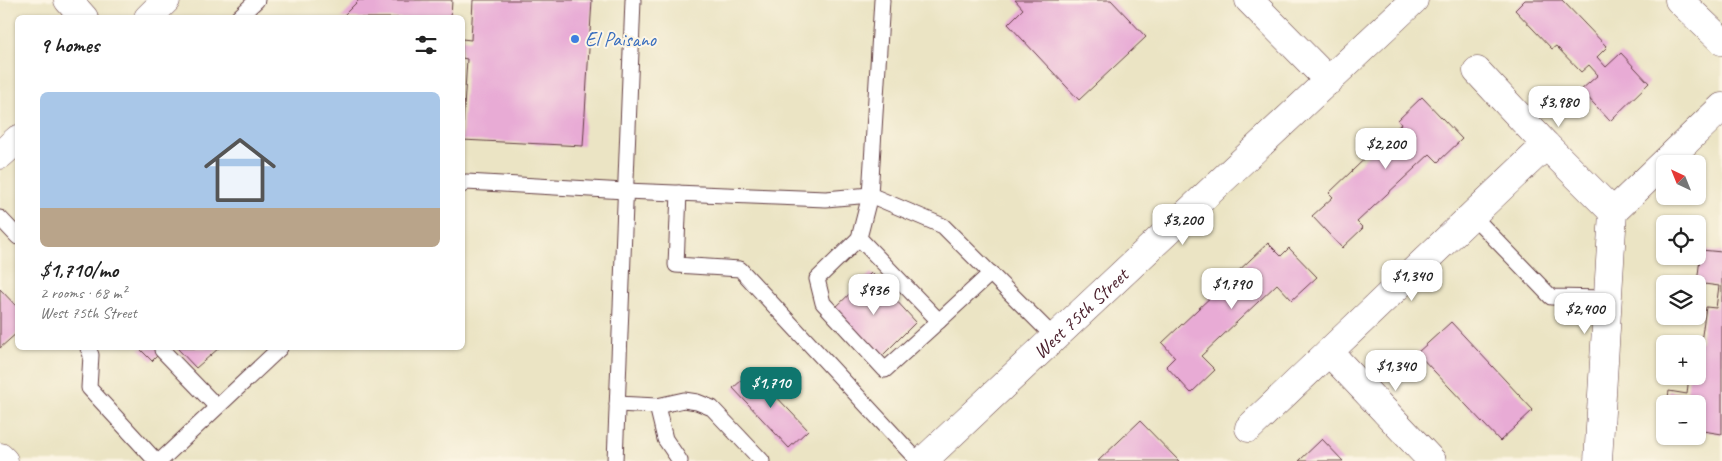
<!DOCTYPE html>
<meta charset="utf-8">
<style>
:root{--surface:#fff;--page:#f2f2f2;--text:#222;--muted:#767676;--accent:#0f766e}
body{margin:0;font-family:Caveat,sans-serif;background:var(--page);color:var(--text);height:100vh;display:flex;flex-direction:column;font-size:19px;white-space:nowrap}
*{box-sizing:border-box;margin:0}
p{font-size:16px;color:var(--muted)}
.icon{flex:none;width:28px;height:28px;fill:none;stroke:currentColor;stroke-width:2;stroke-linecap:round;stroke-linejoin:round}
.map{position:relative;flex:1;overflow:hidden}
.drawer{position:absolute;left:15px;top:15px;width:450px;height:335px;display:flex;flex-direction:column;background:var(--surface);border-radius:8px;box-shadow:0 1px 4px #0004}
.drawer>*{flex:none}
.needle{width:32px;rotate:317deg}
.tools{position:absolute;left:1656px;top:155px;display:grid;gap:10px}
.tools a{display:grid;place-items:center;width:50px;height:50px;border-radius:8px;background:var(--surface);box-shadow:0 1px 4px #0004;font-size:25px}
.price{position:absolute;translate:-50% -42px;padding:0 11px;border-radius:10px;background:#fff;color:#222;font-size:16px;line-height:32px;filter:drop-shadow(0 1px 2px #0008)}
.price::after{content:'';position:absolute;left:50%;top:30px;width:15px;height:11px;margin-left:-8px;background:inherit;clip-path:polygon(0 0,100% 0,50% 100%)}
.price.active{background:var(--accent);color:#fff}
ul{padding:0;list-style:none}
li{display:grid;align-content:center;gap:10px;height:265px;padding:0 25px}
li span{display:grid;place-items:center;height:155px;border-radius:8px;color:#555}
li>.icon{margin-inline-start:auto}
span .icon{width:90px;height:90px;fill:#fffc;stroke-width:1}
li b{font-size:21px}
h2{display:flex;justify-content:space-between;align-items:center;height:60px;padding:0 25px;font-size:21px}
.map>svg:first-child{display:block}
.building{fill:#e8abd5}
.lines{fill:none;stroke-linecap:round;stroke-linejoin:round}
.lane-casing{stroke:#623d42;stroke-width:17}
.street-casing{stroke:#623d42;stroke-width:29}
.secondary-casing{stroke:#623d42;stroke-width:29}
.lane{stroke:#fff;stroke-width:15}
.street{stroke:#fff;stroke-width:28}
.secondary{stroke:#fff;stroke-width:28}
.shop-dot{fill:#3f7fe0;stroke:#fcf5e5;stroke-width:2}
.labels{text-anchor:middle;stroke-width:4;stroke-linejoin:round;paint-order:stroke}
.shop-label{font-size:20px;fill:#366cbe;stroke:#fcf5e5;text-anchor:start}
.street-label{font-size:20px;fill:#4a1f2b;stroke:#fcf5e5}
</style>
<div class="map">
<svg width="1722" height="461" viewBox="0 0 1722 461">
<rect width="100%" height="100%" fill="#fcf5e5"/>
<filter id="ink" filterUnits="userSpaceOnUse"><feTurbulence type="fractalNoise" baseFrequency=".02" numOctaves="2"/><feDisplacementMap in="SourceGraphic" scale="10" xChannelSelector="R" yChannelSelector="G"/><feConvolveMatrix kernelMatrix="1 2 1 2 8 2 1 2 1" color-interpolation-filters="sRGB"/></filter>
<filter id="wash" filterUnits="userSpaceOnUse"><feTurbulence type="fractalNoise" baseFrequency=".0096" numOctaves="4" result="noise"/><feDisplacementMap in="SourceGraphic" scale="20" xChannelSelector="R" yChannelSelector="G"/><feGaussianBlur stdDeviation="1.12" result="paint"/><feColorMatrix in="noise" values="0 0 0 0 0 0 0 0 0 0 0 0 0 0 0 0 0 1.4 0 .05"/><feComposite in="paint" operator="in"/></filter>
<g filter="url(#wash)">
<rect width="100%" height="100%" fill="#ebe4c4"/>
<g id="blocks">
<g class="building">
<path d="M 359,0 L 452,0 L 451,18 L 341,18 Z"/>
<path d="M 473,0 L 592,0 L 583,146 L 462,140 L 467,59 L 462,58 L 462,39 L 471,40 Z"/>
<path d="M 1015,0 L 1111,0 L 1146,37 L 1079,100 L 1008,24 L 1023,9 Z"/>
<path d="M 1525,0 L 1562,0 L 1607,47 L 1597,57 L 1606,67 L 1621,53 L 1649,83 L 1610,121 L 1581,90 L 1598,75 L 1589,65 L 1581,72 L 1556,46 L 1552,49 L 1515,10 Z"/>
<path d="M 1422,97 L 1462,139 L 1438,162 L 1430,154 L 1357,222 L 1363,228 L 1342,248 L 1312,216 L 1333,197 L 1329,193 L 1401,124 L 1398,120 Z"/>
<path d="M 1268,243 L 1281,256 L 1289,248 L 1317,277 L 1292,300 L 1277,284 L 1201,356 L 1215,370 L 1191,393 L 1166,366 L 1175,357 L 1162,343 Z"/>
<path d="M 1701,250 L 1722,252 L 1722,434 L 1703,431 L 1704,421 L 1698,420 L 1698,404 L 1667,404 L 1669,391 L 1687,394 L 1689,376 L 1698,376 L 1698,344 L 1693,344 L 1693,340 L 1701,342 L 1706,307 L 1716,308 L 1719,286 L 1697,283 Z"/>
<path d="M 871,273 L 916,322 L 878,360 L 832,311 Z"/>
<path d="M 0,289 L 18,308 L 18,332 L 0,348 Z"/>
<path d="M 1451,322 L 1533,410 L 1500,441 L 1417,353 Z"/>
<path d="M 139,348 L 165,348 L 152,361 Z"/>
<path d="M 177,348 L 219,348 L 196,368 Z"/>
<path d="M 752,371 L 808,430 L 789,448 L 733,388 Z"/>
<path d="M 1140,421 L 1179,461 L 1098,461 Z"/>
<path d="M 1322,439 L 1343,461 L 1299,461 Z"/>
</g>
</g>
</g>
<g filter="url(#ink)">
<use href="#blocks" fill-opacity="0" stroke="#623d42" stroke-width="1"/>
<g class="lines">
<g class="lane-casing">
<g id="lane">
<path d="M 882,0 L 870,195 L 859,238 L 939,321 L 991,273"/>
<path d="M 238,18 L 257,0"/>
<path d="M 462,185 L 466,182 L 625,191 L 826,199 L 870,195 L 943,226 L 1055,338"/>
<path d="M 679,193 L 676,265 L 740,269 L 918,461"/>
<path d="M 1472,215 L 1551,297 L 1608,298"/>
<path d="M 0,218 L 18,237"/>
<path d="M 859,238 L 817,279 L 823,303 L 885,370 L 939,321"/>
<path d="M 88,348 L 91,355 L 89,388 L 156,461"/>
<path d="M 162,350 L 217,407"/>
<path d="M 617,404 L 657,406 L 684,400 L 697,402 L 712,408 L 762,461"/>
<path d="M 657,406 L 665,439 L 680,461"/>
<path d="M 160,461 L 280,348"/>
<path d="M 615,461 L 633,0"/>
</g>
</g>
<g class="street-casing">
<g id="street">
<path d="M 68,0 L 84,18"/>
<path d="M 1249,0 L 1329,81"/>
<path d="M 1679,0 L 1722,41"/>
<path d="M 148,18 L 166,0"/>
<path d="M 1477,71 L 1546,145 L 1613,212"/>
<path d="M 0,155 L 18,139"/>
<path d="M 1329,352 L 1432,461"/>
<path d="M 1249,428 L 1546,145"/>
<path d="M 1598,461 L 1613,212 L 1722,107"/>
</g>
</g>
<g class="secondary-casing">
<g id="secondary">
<path d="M 0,457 L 4,461"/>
<path id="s1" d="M 923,461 L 1414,0"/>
</g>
</g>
<use href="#lane" class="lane"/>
<use href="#street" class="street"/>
<use href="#secondary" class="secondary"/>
</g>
</g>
<circle class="shop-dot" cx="575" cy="39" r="5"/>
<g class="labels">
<g class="shop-label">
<text x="585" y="46">El Paisano</text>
</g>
<g class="street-label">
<text dy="7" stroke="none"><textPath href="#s1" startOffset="216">West 75th Street</textPath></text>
</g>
</g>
</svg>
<div class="tools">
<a><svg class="needle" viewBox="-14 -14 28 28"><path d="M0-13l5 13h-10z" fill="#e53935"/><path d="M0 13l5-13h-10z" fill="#767676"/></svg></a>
<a><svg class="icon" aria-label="locate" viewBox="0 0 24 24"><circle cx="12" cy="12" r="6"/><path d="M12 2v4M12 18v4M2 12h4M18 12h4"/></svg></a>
<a><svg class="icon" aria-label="layers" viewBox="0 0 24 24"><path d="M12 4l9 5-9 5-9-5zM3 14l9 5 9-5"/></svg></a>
<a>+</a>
<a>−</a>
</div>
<b class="price" style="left:1559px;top:128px">$3,980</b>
<b class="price" style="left:1386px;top:170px">$2,200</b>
<b class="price" style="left:1183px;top:246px">$3,200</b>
<b class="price" style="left:1412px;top:302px">$1,340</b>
<b class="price" style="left:1232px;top:310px">$1,790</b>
<b class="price" style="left:874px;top:316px">$936</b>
<b class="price" style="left:1585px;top:335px">$2,400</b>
<b class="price" style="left:1396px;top:392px">$1,340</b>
<b class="price active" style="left:771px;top:409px">$1,710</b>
<section class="drawer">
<h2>9 homes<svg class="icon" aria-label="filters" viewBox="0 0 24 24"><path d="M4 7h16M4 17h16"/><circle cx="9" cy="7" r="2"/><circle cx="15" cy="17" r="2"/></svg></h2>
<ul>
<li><span style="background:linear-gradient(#a9c7e8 75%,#b9a48a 0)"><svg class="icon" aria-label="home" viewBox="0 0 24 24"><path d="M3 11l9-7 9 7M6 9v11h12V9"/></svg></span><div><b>$1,710/mo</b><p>2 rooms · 68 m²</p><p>West 75th Street</p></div></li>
</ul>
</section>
</div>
